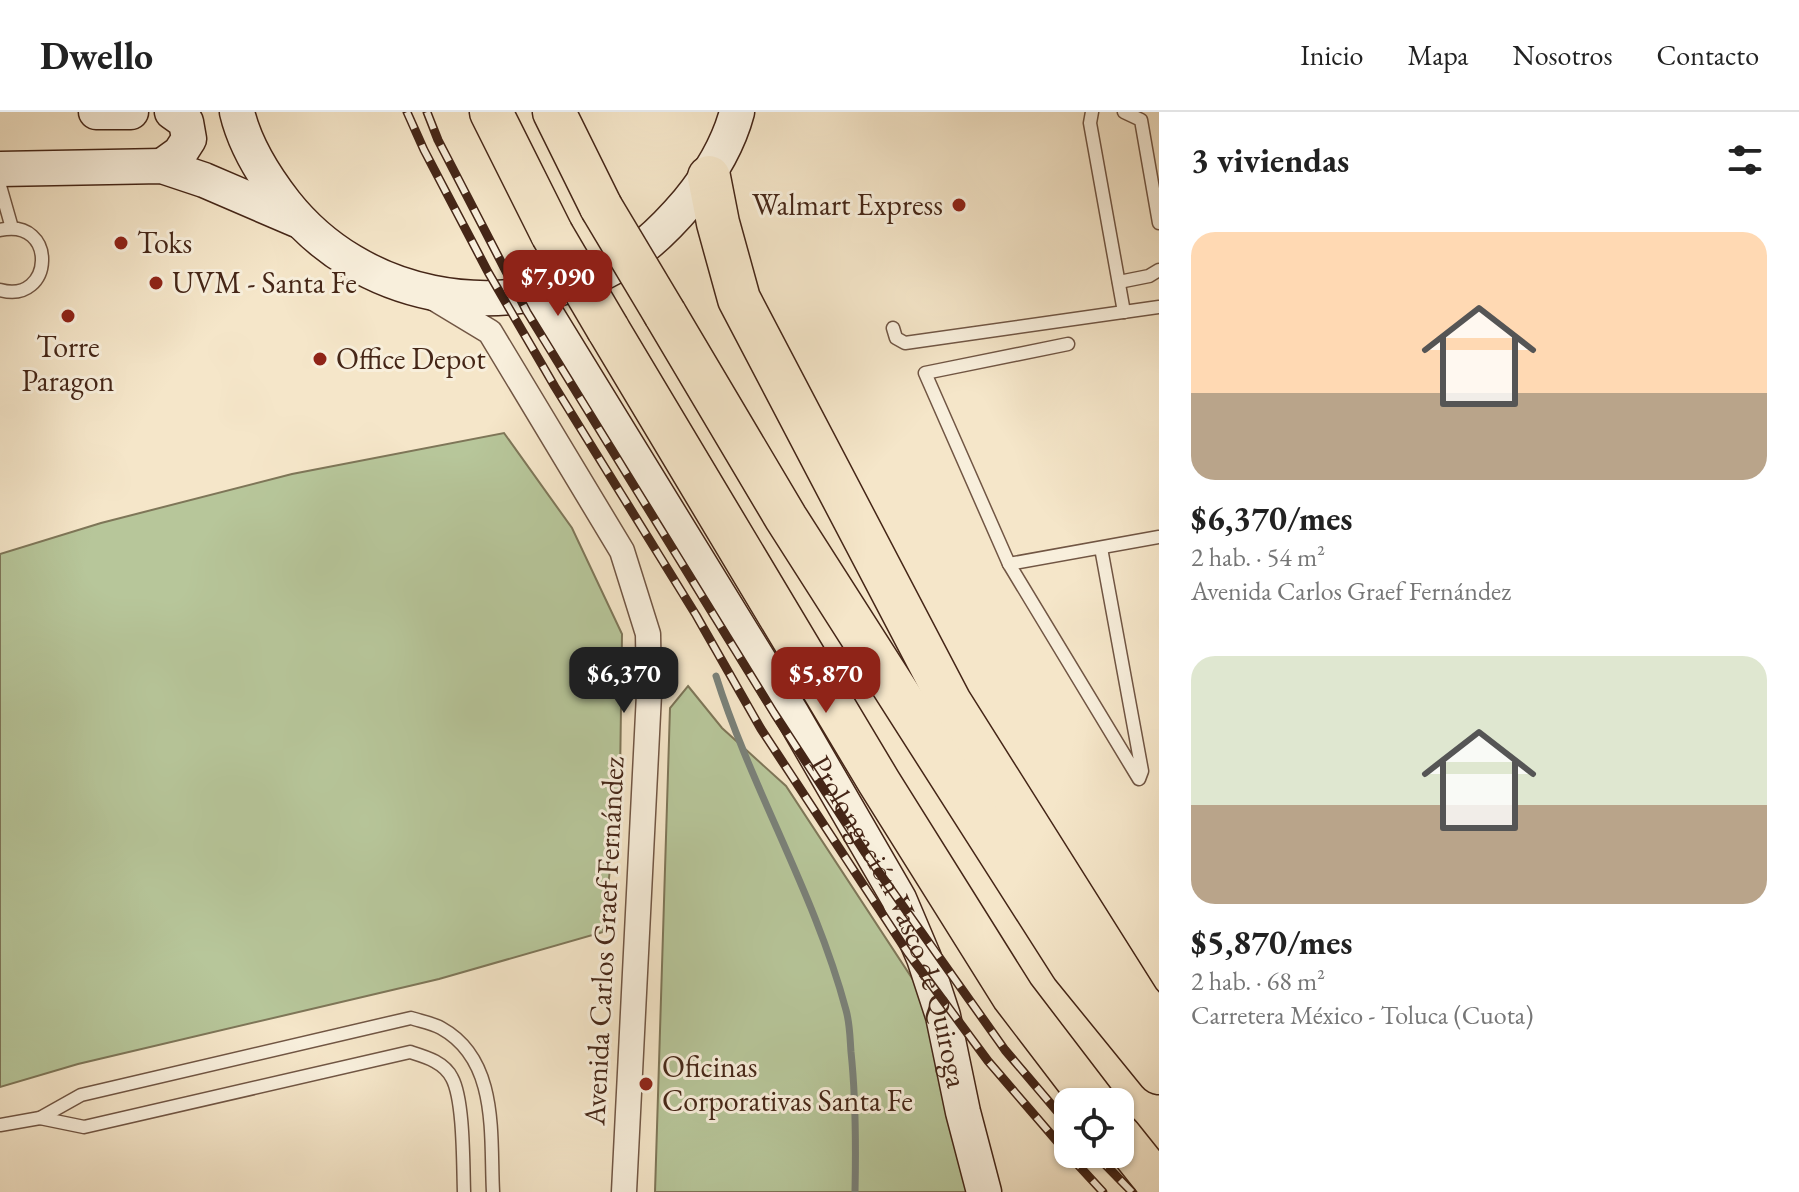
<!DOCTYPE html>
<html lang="es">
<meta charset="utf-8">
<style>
:root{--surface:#fff;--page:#f6f6f6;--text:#222;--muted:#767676;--line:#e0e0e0;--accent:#8f2418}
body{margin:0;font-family:"EB Garamond",serif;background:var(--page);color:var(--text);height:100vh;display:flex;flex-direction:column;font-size:30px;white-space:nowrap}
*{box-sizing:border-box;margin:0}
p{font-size:26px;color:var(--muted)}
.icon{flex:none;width:44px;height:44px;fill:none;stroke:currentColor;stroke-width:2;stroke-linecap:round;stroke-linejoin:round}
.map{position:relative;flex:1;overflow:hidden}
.drawer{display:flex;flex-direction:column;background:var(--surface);width:640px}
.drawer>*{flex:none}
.fabs{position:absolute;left:1054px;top:976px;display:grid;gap:16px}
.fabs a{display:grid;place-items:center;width:80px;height:80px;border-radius:16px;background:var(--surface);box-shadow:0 2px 6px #0004;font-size:40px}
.price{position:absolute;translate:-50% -68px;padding:0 18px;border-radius:16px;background:var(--accent);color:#fff;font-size:26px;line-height:52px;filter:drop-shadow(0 2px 4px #0008)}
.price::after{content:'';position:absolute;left:50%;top:48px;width:24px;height:18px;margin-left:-12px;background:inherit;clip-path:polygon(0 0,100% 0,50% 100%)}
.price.on{background:#222;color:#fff}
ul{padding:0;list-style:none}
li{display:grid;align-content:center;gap:16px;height:424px;padding:0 32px}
li span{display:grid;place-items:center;height:248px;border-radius:24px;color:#555}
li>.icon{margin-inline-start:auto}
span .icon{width:144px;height:144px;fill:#fffc;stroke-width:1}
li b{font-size:34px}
h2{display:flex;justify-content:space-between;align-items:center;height:96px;padding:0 32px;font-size:34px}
header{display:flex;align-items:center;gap:48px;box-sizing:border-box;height:112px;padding:0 40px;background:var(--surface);border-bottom:2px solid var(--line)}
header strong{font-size:38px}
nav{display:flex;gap:44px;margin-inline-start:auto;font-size:28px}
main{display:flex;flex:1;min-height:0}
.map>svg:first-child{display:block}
.green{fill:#b7c69a;stroke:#7e7658;stroke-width:2}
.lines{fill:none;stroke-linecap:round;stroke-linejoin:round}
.stream{stroke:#7a8179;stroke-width:7}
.lane-casing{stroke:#715644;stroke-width:15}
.street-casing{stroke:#715644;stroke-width:27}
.secondary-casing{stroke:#452617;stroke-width:37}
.highway-casing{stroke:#452617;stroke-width:45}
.lane{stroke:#f8efdc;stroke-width:12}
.street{stroke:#f8efdc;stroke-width:24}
.secondary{stroke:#f8efdc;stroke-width:34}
.highway{stroke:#f5e6c9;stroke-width:42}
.rail-casing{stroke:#452617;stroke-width:9}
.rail{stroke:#f8efdc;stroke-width:6;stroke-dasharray:18;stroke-linecap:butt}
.highway-bridge-casing{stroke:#452617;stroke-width:45;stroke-linecap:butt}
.highway-bridge{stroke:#f5e6c9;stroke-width:42}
.poi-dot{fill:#8f2418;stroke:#f8efdc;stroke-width:3}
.labels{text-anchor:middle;stroke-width:6;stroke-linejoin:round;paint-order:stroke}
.poi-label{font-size:30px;fill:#452617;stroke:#f8efdc;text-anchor:start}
.street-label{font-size:30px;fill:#452617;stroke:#f8efdc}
</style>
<header>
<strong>Dwello</strong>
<nav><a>Inicio</a><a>Mapa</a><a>Nosotros</a><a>Contacto</a></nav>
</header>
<main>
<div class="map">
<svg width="1159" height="1080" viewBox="0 0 1159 1080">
<rect width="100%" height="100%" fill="#f5e6c9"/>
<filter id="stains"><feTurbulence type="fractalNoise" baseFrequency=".0025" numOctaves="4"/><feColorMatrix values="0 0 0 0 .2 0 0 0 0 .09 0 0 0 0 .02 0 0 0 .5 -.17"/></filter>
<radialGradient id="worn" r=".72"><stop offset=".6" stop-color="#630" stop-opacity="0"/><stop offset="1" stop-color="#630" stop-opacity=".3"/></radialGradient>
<g class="green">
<path d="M 504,321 L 572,416 L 622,522 L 620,667 L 603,820 L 439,867 L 78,952 L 0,975 L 0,442 L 101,411 L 292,362 Z"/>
<path d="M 688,574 L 722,616 L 786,674 L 923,883 L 970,1080 L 655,1080 L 670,596 Z"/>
</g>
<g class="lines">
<path class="stream" d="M 716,564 C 752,678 815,782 846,898 C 850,912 850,927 851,940 C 856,987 856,1033 855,1080"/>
<g class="lane-casing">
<g id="lane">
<path d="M 1092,0 L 1090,11 L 1124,200"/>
<path d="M 1124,0 L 1141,8 L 1159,111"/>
<path d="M 0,74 L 12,116"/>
<path d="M 0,118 C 58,105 54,193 0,178"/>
<path d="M 1119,170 L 1149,164 L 1159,158"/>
<path d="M 893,216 L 896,226 L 905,231 L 1159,195"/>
<path d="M 1101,436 L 1142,659 L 1139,667 L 1009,452 L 1159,425"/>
<path d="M 1009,452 L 925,261 L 1068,232"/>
<path d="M 40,1006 L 84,1015 L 410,940 C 426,945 444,950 452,966 C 464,988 463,1053 464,1080"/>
<path d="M 0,1013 L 40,1006 L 81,983 L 411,906 C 420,909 432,911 441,916 C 499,948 490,1023 493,1080"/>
</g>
</g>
<g class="street-casing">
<path id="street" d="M 432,185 L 490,220 L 622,439 L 648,522 L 649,582 L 624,1080"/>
</g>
<g class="secondary-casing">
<g id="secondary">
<path d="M 96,0 L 131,0"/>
<path d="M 237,0 C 245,34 264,64 285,91 C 361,187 495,211 604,160 C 636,145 666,116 688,90 C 710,63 728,34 737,0"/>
<path d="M 162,54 L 180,41 L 189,27 L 186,10 L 172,0"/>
<path d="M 0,57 L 162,54 L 204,68 L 297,108"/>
<path id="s1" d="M 535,184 L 793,604 L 899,787 L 924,846 L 943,904 L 963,1000 L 984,1080"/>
</g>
</g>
<g class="highway-casing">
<g id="highway">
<path d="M 491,0 L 552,122"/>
<path d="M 554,0 L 601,95"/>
<path d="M 709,65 L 718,111 L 739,187 L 950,590 L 1139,890 L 1159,912"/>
<path d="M 665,202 L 786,406 L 1072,854 L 1159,961"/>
<path d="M 608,217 L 879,670 L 1013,884 L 1094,990"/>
<path d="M 1120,1024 L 1159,1073"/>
</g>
</g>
<use href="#lane" class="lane"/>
<use href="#street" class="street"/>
<use href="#secondary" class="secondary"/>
<use href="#highway" class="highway"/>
<g class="rail-casing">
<g id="rail">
<path d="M 407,0 L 424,38 L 488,160 L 555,275 L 696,503 L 761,617 L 908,841 L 988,949 L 1068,1042"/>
<path d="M 427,0 L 438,28 L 527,200 L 774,601 L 866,742 L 1005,938 L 1068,1012"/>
<path d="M 1068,1042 L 1103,1080"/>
<path d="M 1095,1042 L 1132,1080"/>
</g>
</g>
<use href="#rail" class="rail"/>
<g class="highway-bridge-casing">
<g id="highway-bridge">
<path d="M 601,95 L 665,202"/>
<path d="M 552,122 L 608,217"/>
</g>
</g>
<use href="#highway-bridge" class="highway-bridge"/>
</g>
<g class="poi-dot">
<circle cx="959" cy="93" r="8"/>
<circle cx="121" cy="131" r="8"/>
<circle cx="156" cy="171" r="8"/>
<circle cx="68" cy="204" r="8"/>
<circle cx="320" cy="247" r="8"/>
<circle cx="646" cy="972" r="8"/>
</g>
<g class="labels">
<g class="poi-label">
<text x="943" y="103" text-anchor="end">Walmart Express</text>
<text x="137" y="141">Toks</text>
<text x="172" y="181">UVM - Santa Fe</text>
<text x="68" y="245" text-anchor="middle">Torre<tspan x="68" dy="34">Paragon</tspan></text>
<text x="336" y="257">Office Depot</text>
<text x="662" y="965">Oficinas<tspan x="662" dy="34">Corporativas Santa Fe</tspan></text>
</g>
<g class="street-label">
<text dy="10" stroke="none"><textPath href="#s1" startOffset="722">Prolongación Vasco de Quiroga</textPath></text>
<text transform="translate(604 829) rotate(-87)" y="10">Avenida Carlos Graef Fernández</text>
</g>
</g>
<rect width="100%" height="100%" filter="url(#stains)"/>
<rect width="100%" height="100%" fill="url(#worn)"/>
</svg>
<div class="fabs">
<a><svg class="icon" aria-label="locate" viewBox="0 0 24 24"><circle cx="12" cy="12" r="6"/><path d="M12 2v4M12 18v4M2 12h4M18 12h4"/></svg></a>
</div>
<b class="price" style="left:558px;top:206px">$7,090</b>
<b class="price on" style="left:624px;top:603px">$6,370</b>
<b class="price" style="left:826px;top:603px">$5,870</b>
</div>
<section class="drawer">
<h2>3 viviendas<svg class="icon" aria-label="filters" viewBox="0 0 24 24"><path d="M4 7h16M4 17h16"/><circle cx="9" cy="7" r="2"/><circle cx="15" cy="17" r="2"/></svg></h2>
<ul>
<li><span style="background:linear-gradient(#ffd9b3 65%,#b9a48a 0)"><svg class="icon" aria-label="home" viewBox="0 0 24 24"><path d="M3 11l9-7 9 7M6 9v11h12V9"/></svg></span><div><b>$6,370/mes</b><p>2 hab. · 54 m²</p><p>Avenida Carlos Graef Fernández</p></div></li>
<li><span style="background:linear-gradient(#dfe7d0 60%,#b9a48a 0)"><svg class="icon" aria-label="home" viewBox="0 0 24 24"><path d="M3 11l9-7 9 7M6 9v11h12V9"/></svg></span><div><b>$5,870/mes</b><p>2 hab. · 68 m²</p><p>Carretera México - Toluca (Cuota)</p></div></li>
</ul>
</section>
</main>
